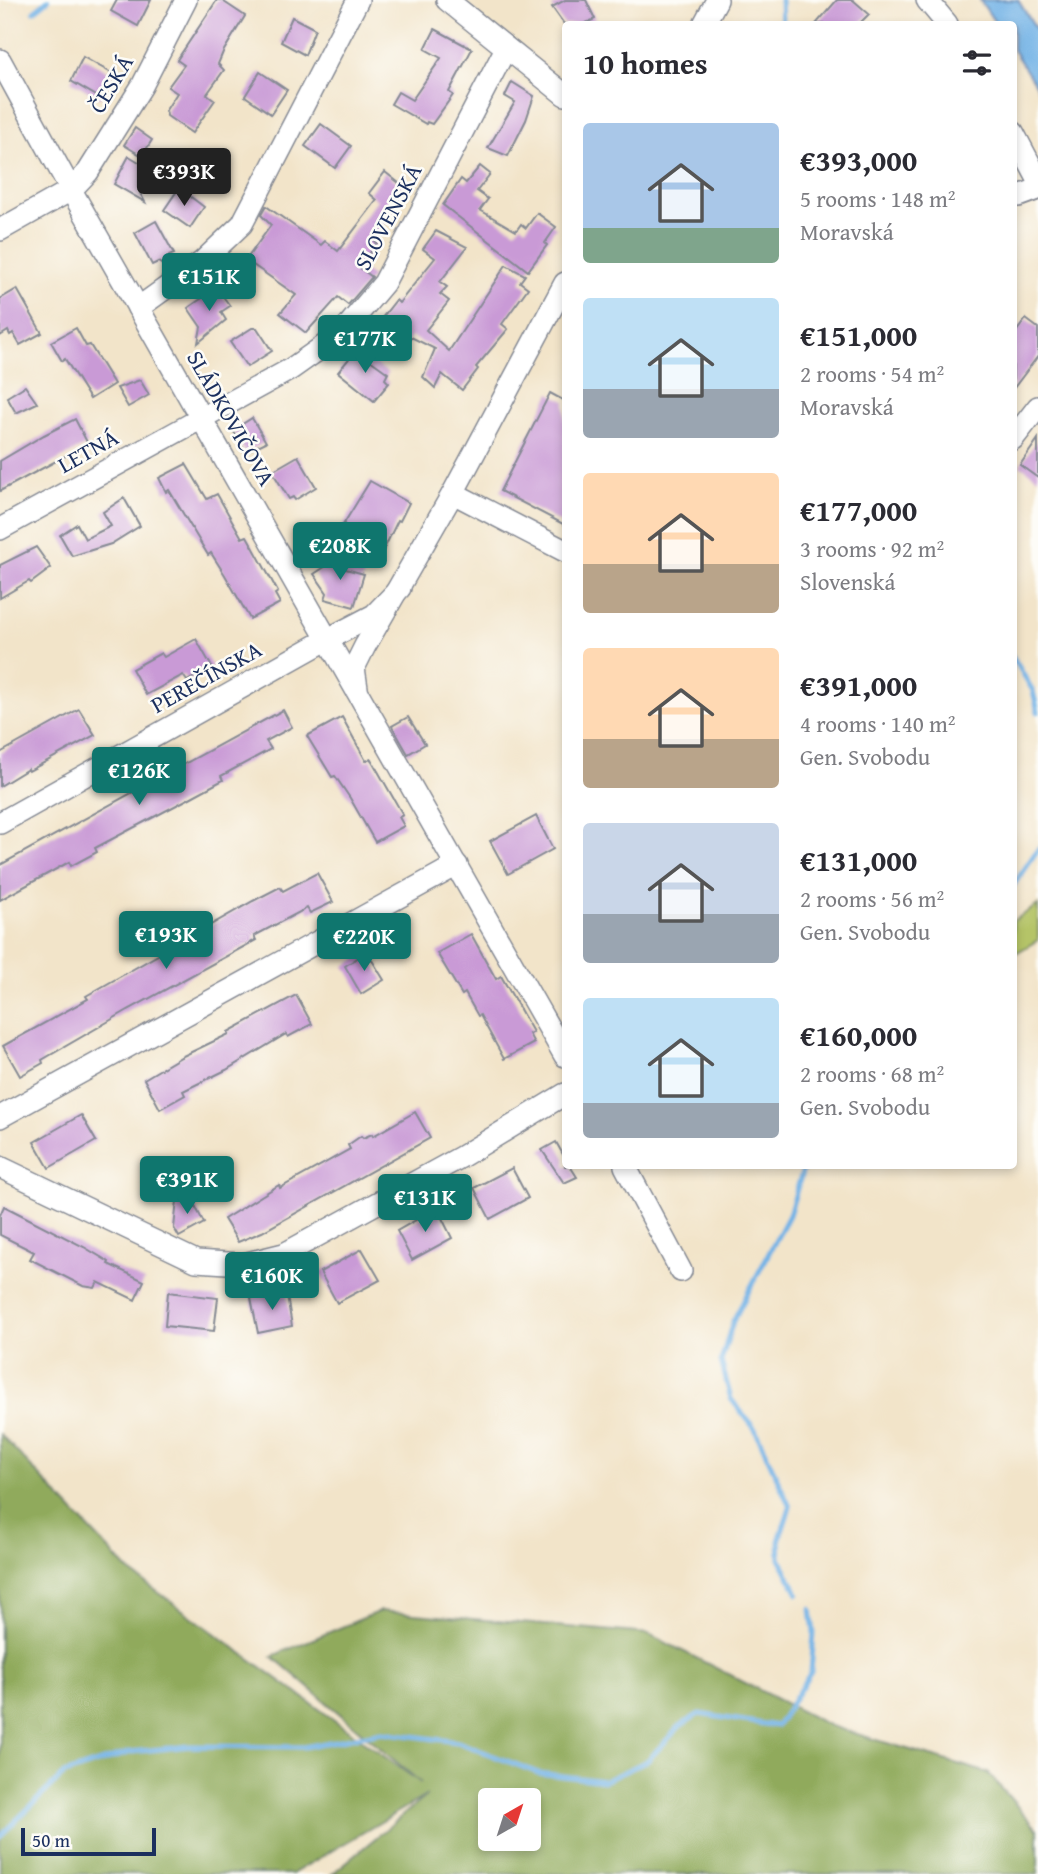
<!DOCTYPE html>
<meta charset="utf-8">
<style>
:root{--surface:#fff;--page:#f2f2f3;--text:#2b2b33;--muted:#7c7c81;--accent:#0f766e}
body{margin:0;font-family:"Gentium Book Plus",serif;background:var(--page);color:var(--text);height:100vh;display:flex;flex-direction:column;font-size:26px;white-space:nowrap}
*{box-sizing:border-box;margin:0}
p{font-size:23px;color:var(--muted)}
.icon{flex:none;width:38px;height:38px;fill:none;stroke:currentColor;stroke-width:2;stroke-linecap:round;stroke-linejoin:round}
.map{position:relative;flex:1;overflow:hidden}
.details{position:absolute;left:562px;top:21px;width:455px;height:1148px;display:flex;flex-direction:column;background:var(--surface);border-radius:7px;box-shadow:0 4px 10px #0003}
.details>*{flex:none}
.needle{width:46px;rotate:39deg}
.tools{position:absolute;left:478px;top:1788px;display:grid;gap:14px}
.tools a{display:grid;place-items:center;width:63px;height:63px;border-radius:7px;background:var(--surface);box-shadow:0 4px 10px #0003;font-size:35px}
.scale{position:absolute;left:21px;bottom:18px;width:135px;box-sizing:border-box;padding-left:7px;border:4px solid #1b2f5e;border-top:0;font-size:19px;line-height:24px;white-space:nowrap;color:#1b2f5e;-webkit-text-stroke:5px #fdfcf7;paint-order:stroke}
.price{position:absolute;translate:-50% -60px;padding:0 16px;border-radius:7px;background:var(--accent);color:#fff;font-size:23px;line-height:46px;filter:drop-shadow(0 2px 4px #0008)}
.price::after{content:'';position:absolute;left:50%;top:42px;width:21px;height:16px;margin-left:-10px;background:inherit;clip-path:polygon(0 0,100% 0,50% 100%)}
.price.current{background:#222;color:#fff}
ul{padding:0;list-style:none}
li{display:flex;align-items:center;gap:21px;height:175px;padding:0 21px}
li span{display:grid;place-items:center;flex:none;width:196px;height:140px;border-radius:7px;color:#555}
li>.icon{margin-inline-start:auto}
span .icon{width:84px;height:84px;fill:#fffc;stroke-width:1}
li b{font-size:30px}
h2{display:flex;justify-content:space-between;align-items:center;height:84px;padding:0 21px;font-size:30px}
.map>svg:first-child{display:block}
.green{fill:#b5c467;stroke:#687a62;stroke-width:2}
.forest{fill:#90aa5c;stroke:#566c5d;stroke-width:2;fill-rule:evenodd}
.water{fill:#72b2e6;stroke:#4670a2;stroke-width:2}
.lines{fill:none;stroke-linecap:round;stroke-linejoin:round}
.stream{stroke:#72b2e6;stroke-width:5}
.building{fill:#c99ad6}
.minor-casing{stroke:#868a94;stroke-width:24}
.minor{stroke:#fff;stroke-width:21}
.labels{text-anchor:middle;stroke-width:5;stroke-linejoin:round;paint-order:stroke}
.street-label{font-size:23px;fill:#1b2f5e;stroke:#fdfcf7}
</style>
<div class="map">
<svg width="1038" height="1874" viewBox="0 0 1038 1874">
<rect width="100%" height="100%" fill="#fdfcf7"/>
<filter id="ink" filterUnits="userSpaceOnUse"><feTurbulence type="fractalNoise" baseFrequency=".0143" numOctaves="2"/><feDisplacementMap in="SourceGraphic" scale="14" xChannelSelector="R" yChannelSelector="G"/><feConvolveMatrix kernelMatrix="1 2 1 2 8 2 1 2 1" color-interpolation-filters="sRGB"/></filter>
<filter id="wash" filterUnits="userSpaceOnUse"><feTurbulence type="fractalNoise" baseFrequency=".00686" numOctaves="4" result="noise"/><feDisplacementMap in="SourceGraphic" scale="28" xChannelSelector="R" yChannelSelector="G"/><feGaussianBlur stdDeviation="1.57" result="paint"/><feColorMatrix in="noise" values="0 0 0 0 0 0 0 0 0 0 0 0 0 0 0 0 0 1.4 0 .05"/><feComposite in="paint" operator="in"/></filter>
<g filter="url(#wash)">
<rect width="100%" height="100%" fill="#f2e4c9"/>
<path class="green" d="M 1038,905 L 1038,940 L 1016,953 L 1013,948 L 1013,921 Z"/>
<path class="forest" d="M 0,1434 L 129,1571 L 421,1783 L 272,1656 L 380,1611 L 649,1634 L 830,1726 L 988,1773 L 1038,1830 L 1038,1874 L 332,1874 L 427,1795 L 292,1874 L 0,1874 ZM 490,1801 L 528,1801 L 528,1839 L 490,1839 Z"/>
<path class="water" d="M 980,0 L 1018,0 L 1038,32 L 1038,89 L 1013,50 L 1013,24 L 996,24 Z"/>
<g class="lines">
<g class="stream">
<path d="M 781,0 L 782,24"/>
<path d="M 34,11 L 48,0"/>
<path d="M 1013,657 L 1033,691 L 1038,712"/>
<path d="M 1013,886 L 1038,849"/>
<path d="M 798,1594 L 780,1559 L 779,1541 L 790,1507 L 755,1429 L 731,1399 L 721,1361 L 733,1321 L 789,1215 L 804,1166"/>
<path d="M 0,1836 L 64,1774 L 131,1752 L 190,1746 L 304,1747 L 382,1732 L 458,1742 L 538,1773 L 604,1781 L 647,1761 L 680,1726 L 699,1714 L 777,1726 L 811,1672 L 814,1633 L 811,1609"/>
</g>
</g>
<g id="blocks">
<g class="building">
<path d="M 117,0 L 151,0 L 138,26 L 111,11 Z"/>
<path d="M 217,0 L 221,0 L 245,16 L 223,52 L 218,64 L 224,70 L 207,94 L 215,100 L 192,133 L 167,116 L 166,110 L 177,93 L 168,87 L 184,65 L 177,60 Z"/>
<path d="M 565,0 L 586,0 L 595,19 L 584,24 L 564,24 L 552,7 Z"/>
<path d="M 837,0 L 853,0 L 869,14 L 859,24 L 816,24 Z"/>
<path d="M 292,17 L 315,29 L 305,55 L 281,42 Z"/>
<path d="M 435,29 L 472,49 L 449,92 L 453,95 L 432,124 L 427,122 L 426,124 L 391,104 L 398,92 L 412,100 L 441,58 L 425,49 Z"/>
<path d="M 83,57 L 113,74 L 100,98 L 71,81 Z"/>
<path d="M 260,72 L 287,90 L 271,114 L 245,96 Z"/>
<path d="M 512,82 L 534,96 L 526,120 L 508,156 L 488,148 L 515,102 L 505,96 Z"/>
<path d="M 321,124 L 351,146 L 335,168 L 305,146 Z"/>
<path d="M 135,128 L 152,140 L 142,156 L 124,145 Z"/>
<path d="M 129,156 L 154,171 L 140,193 L 145,202 L 114,184 Z"/>
<path d="M 480,166 L 490,174 L 477,191 L 488,199 L 480,210 L 516,231 L 521,224 L 526,228 L 537,213 L 556,227 L 545,243 L 547,245 L 528,271 L 443,205 L 461,179 L 466,183 Z"/>
<path d="M 385,172 L 409,191 L 381,227 L 375,242 L 377,243 L 359,267 L 372,277 L 348,305 L 338,297 L 306,333 L 280,313 L 296,295 L 246,260 L 271,225 L 261,215 L 266,206 L 321,245 L 325,241 L 338,251 L 377,200 L 369,193 Z"/>
<path d="M 179,188 L 204,207 L 190,228 L 164,210 Z"/>
<path d="M 156,221 L 174,254 L 169,256 L 166,267 L 158,262 L 152,265 L 135,233 Z"/>
<path d="M 436,231 L 467,247 L 440,282 L 447,287 L 440,294 L 449,301 L 426,330 L 449,351 L 506,265 L 525,275 L 520,282 L 528,288 L 502,324 L 508,329 L 476,367 L 478,369 L 462,390 L 442,374 L 435,388 L 423,377 L 435,349 L 411,337 L 402,350 L 374,328 L 396,300 L 399,303 L 435,258 L 423,249 Z"/>
<path d="M 233,256 L 245,265 L 237,278 L 225,267 Z"/>
<path d="M 17,289 L 42,333 L 20,345 L 13,333 L 10,335 L 8,331 L 0,336 L 0,299 Z"/>
<path d="M 219,291 L 230,306 L 221,312 L 226,320 L 198,343 L 201,327 L 188,308 L 208,294 L 211,297 Z"/>
<path d="M 1026,319 L 1038,328 L 1038,356 L 1013,389 L 1013,336 Z"/>
<path d="M 76,328 L 86,346 L 90,345 L 114,384 L 90,399 L 65,359 L 62,361 L 51,342 Z"/>
<path d="M 252,328 L 257,328 L 272,351 L 247,367 L 230,342 Z"/>
<path d="M 356,350 L 388,373 L 385,379 L 389,383 L 374,401 L 338,372 Z"/>
<path d="M 140,380 L 149,395 L 128,407 L 117,388 Z"/>
<path d="M 25,386 L 37,403 L 16,413 L 7,397 Z"/>
<path d="M 550,393 L 565,401 L 565,525 L 500,491 Z"/>
<path d="M 252,418 L 266,442 L 245,452 L 233,430 Z"/>
<path d="M 75,419 L 88,444 L 0,491 L 0,461 L 44,435 Z"/>
<path d="M 1038,439 L 1038,478 L 1020,465 Z"/>
<path d="M 298,456 L 316,487 L 295,500 L 293,497 L 289,499 L 272,471 Z"/>
<path d="M 186,464 L 207,499 L 217,494 L 242,538 L 247,536 L 278,592 L 275,594 L 280,603 L 250,619 L 225,575 L 211,553 L 208,555 L 169,490 L 166,492 L 159,478 Z"/>
<path d="M 370,481 L 409,503 L 400,521 L 398,520 L 383,551 L 355,535 L 348,552 L 332,543 Z"/>
<path d="M 124,498 L 140,526 L 111,544 L 72,556 L 60,535 L 77,524 L 85,539 L 111,526 L 103,512 Z"/>
<path d="M 36,547 L 51,568 L 31,583 L 29,581 L 0,598 L 0,565 Z"/>
<path d="M 348,552 L 342,568 L 364,574 L 354,607 L 325,599 L 327,593 L 314,574 Z"/>
<path d="M 196,639 L 212,667 L 187,681 L 183,675 L 146,695 L 132,669 L 161,653 L 164,657 Z"/>
<path d="M 79,709 L 95,735 L 29,771 L 28,769 L 0,786 L 0,753 Z"/>
<path d="M 283,710 L 292,727 L 266,741 L 271,749 L 221,776 L 223,780 L 188,799 L 95,848 L 97,852 L 71,866 L 69,862 L 0,900 L 0,865 Z"/>
<path d="M 342,717 L 366,761 L 371,759 L 403,815 L 399,817 L 404,826 L 375,842 L 350,798 L 335,776 L 332,777 L 307,736 Z"/>
<path d="M 408,717 L 425,744 L 408,754 L 392,726 Z"/>
<path d="M 536,816 L 553,849 L 508,874 L 490,841 Z"/>
<path d="M 317,873 L 333,902 L 310,913 L 307,908 L 254,936 L 256,940 L 128,1010 L 42,1060 L 43,1063 L 20,1076 L 3,1046 L 88,999 L 86,996 L 253,901 L 280,887 L 283,891 Z"/>
<path d="M 471,934 L 496,979 L 501,976 L 533,1032 L 529,1034 L 534,1043 L 504,1059 L 480,1015 L 478,1016 L 465,993 L 462,995 L 437,953 Z"/>
<path d="M 367,952 L 384,980 L 361,994 L 345,966 Z"/>
<path d="M 296,995 L 312,1024 L 288,1037 L 286,1034 L 226,1070 L 183,1091 L 185,1095 L 160,1109 L 144,1079 L 181,1057 L 229,1034 L 228,1032 Z"/>
<path d="M 415,1112 L 430,1138 L 262,1232 L 238,1242 L 224,1219 L 279,1185 L 280,1188 L 350,1149 L 348,1145 L 361,1136 L 363,1138 L 372,1134 L 373,1136 Z"/>
<path d="M 81,1115 L 96,1141 L 49,1168 L 34,1142 Z"/>
<path d="M 556,1142 L 565,1158 L 565,1166 L 570,1166 L 577,1177 L 564,1183 L 542,1150 Z"/>
<path d="M 512,1168 L 528,1198 L 490,1219 L 474,1188 Z"/>
<path d="M 189,1194 L 204,1223 L 179,1237 L 174,1228 L 177,1201 Z"/>
<path d="M 4,1206 L 84,1247 L 109,1262 L 108,1264 L 144,1281 L 135,1300 L 98,1282 L 95,1288 L 83,1286 L 30,1259 L 34,1252 L 0,1235 L 0,1215 Z"/>
<path d="M 437,1208 L 452,1238 L 412,1260 L 397,1231 Z"/>
<path d="M 362,1249 L 380,1280 L 337,1303 L 320,1272 Z"/>
<path d="M 286,1290 L 292,1326 L 258,1333 L 251,1298 Z"/>
<path d="M 168,1292 L 218,1298 L 214,1331 L 165,1326 Z"/>
</g>
</g>
</g>
<g filter="url(#ink)">
<use href="#blocks" fill-opacity="0" stroke="#868a94" stroke-width="2"/>
<g class="lines">
<g class="minor-casing">
<g id="minor">
<path d="M 447,0 L 565,95"/>
<path d="M 927,0 L 947,24"/>
<path d="M 704,24 L 717,0"/>
<path d="M 0,60 L 71,190 L 565,1056"/>
<path d="M 1013,132 L 1038,179"/>
<path d="M 1013,195 L 1019,196 L 1038,189"/>
<path d="M 0,230 L 71,190 L 88,172 L 142,86 L 186,0"/>
<path d="M 138,308 L 202,262 L 242,224 L 358,0"/>
<path d="M 1013,439 L 1038,407"/>
<path d="M 453,493 L 565,551"/>
<path d="M 0,529 L 291,369 L 342,333 L 384,283 L 506,48"/>
<path d="M 357,688 L 354,668 L 365,646 L 453,493 L 565,283"/>
<path d="M 0,823 L 328,639 L 374,615 L 400,588"/>
<path d="M 0,1117 L 457,865"/>
<path d="M 625,1166 L 681,1271"/>
<path d="M 0,1167 L 196,1261 L 243,1264 L 284,1254 L 461,1157 L 565,1094"/>
</g>
</g>
<use href="#minor" class="minor"/>
</g>
</g>
<g class="labels">
<g class="street-label">
<text transform="translate(111 84) rotate(-59)" y="8">ČESKÁ</text>
<text transform="translate(388 217) rotate(-62)" y="8">SLOVENSKÁ</text>
<text transform="translate(231 418) rotate(60)" y="8">SLÁDKOVIČOVA</text>
<text transform="translate(88 451) rotate(-29)" y="8">LETNÁ</text>
<text transform="translate(206 677) rotate(-29)" y="8">PEREČÍNSKA</text>
</g>
</g>
</svg>
<div class="tools">
<a><svg class="needle" viewBox="-14 -14 28 28"><path d="M0-13l5 13h-10z" fill="#e53935"/><path d="M0 13l5-13h-10z" fill="#7c7c81"/></svg></a>
</div>
<div class="scale">50 m</div>
<b class="price current" style="left:184px;top:208px">€393K</b>
<b class="price" style="left:209px;top:313px">€151K</b>
<b class="price" style="left:365px;top:375px">€177K</b>
<b class="price" style="left:340px;top:582px">€208K</b>
<b class="price" style="left:139px;top:807px">€126K</b>
<b class="price" style="left:166px;top:971px">€193K</b>
<b class="price" style="left:364px;top:973px">€220K</b>
<b class="price" style="left:187px;top:1216px">€391K</b>
<b class="price" style="left:425px;top:1234px">€131K</b>
<b class="price" style="left:272px;top:1312px">€160K</b>
<section class="details">
<h2>10 homes<svg class="icon" aria-label="filters" viewBox="0 0 24 24"><path d="M4 7h16M4 17h16"/><circle cx="9" cy="7" r="2"/><circle cx="15" cy="17" r="2"/></svg></h2>
<ul>
<li><span style="background:linear-gradient(#a9c7e8 75%,#7fa58c 0)"><svg class="icon" aria-label="home" viewBox="0 0 24 24"><path d="M3 11l9-7 9 7M6 9v11h12V9"/></svg></span><div><b>€393,000</b><p>5 rooms · 148 m²</p><p>Moravská</p></div></li>
<li><span style="background:linear-gradient(#bfe0f5 65%,#9aa5b1 0)"><svg class="icon" aria-label="home" viewBox="0 0 24 24"><path d="M3 11l9-7 9 7M6 9v11h12V9"/></svg></span><div><b>€151,000</b><p>2 rooms · 54 m²</p><p>Moravská</p></div></li>
<li><span style="background:linear-gradient(#ffd9b3 65%,#b9a48a 0)"><svg class="icon" aria-label="home" viewBox="0 0 24 24"><path d="M3 11l9-7 9 7M6 9v11h12V9"/></svg></span><div><b>€177,000</b><p>3 rooms · 92 m²</p><p>Slovenská</p></div></li>
<li><span style="background:linear-gradient(#ffd9b3 65%,#b9a48a 0)"><svg class="icon" aria-label="home" viewBox="0 0 24 24"><path d="M3 11l9-7 9 7M6 9v11h12V9"/></svg></span><div><b>€391,000</b><p>4 rooms · 140 m²</p><p>Gen. Svobodu</p></div></li>
<li><span style="background:linear-gradient(#c9d6e8 65%,#9aa5b1 0)"><svg class="icon" aria-label="home" viewBox="0 0 24 24"><path d="M3 11l9-7 9 7M6 9v11h12V9"/></svg></span><div><b>€131,000</b><p>2 rooms · 56 m²</p><p>Gen. Svobodu</p></div></li>
<li><span style="background:linear-gradient(#bfe0f5 75%,#9aa5b1 0)"><svg class="icon" aria-label="home" viewBox="0 0 24 24"><path d="M3 11l9-7 9 7M6 9v11h12V9"/></svg></span><div><b>€160,000</b><p>2 rooms · 68 m²</p><p>Gen. Svobodu</p></div></li>
</ul>
</section>
</div>
